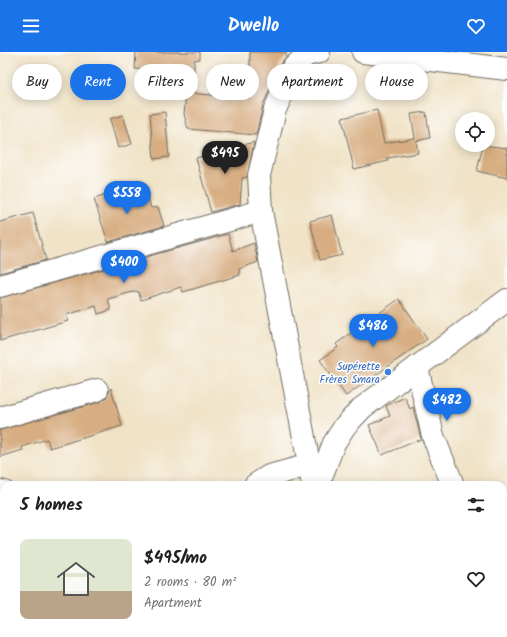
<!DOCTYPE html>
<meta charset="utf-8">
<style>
:root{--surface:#fff;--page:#f6f6f6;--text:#202124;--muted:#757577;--line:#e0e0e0;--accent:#1a73e8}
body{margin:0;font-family:Kalam,sans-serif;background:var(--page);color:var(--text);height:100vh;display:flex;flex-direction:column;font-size:15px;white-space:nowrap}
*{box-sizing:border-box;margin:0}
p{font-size:13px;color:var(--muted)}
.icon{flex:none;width:22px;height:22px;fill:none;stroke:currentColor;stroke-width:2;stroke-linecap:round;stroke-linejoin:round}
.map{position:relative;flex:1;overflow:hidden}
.details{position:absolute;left:0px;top:429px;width:507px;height:156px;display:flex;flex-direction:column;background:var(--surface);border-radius:12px 12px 0 0;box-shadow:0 2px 10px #0003}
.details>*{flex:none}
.top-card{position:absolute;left:12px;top:12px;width:483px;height:36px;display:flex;gap:8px}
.fabs{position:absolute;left:455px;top:60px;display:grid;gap:8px}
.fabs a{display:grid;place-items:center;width:40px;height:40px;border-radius:50%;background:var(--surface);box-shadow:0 2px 10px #0003;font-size:20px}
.price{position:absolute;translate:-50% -34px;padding:0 9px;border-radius:14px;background:var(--accent);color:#fff;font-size:13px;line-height:26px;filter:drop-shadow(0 1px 2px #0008)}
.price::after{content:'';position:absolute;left:50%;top:24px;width:12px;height:9px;margin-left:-6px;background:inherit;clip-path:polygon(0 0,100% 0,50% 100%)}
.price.selected{background:#222;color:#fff}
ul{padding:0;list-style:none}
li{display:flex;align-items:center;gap:12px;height:100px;padding:0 20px}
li+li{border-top:1px solid var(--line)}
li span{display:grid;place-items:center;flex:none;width:112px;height:80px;border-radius:8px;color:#555}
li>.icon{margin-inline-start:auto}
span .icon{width:48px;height:48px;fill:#fffc;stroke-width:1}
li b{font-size:17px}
h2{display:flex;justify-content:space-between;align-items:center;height:48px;padding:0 20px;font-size:17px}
.pill{padding:0 14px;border-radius:18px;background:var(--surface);box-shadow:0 2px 10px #0003;font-size:14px;line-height:36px}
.pill.selected{background:var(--accent);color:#fff}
header{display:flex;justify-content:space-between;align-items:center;height:52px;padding:0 20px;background:var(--accent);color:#fff;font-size:18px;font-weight:800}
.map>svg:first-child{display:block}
.built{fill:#dfddbb}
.building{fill:#d7ad81}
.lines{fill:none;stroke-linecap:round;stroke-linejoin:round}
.minor-casing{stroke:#706b62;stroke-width:24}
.minor{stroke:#fff;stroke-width:22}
.shop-dot{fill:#3f7fe0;stroke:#fff;stroke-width:1.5}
.labels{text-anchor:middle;stroke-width:3;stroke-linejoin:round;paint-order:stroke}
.shop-label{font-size:11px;fill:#366cbe;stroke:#fff;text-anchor:end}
</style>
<header><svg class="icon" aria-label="menu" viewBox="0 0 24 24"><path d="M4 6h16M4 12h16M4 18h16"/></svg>Dwello<svg class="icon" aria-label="heart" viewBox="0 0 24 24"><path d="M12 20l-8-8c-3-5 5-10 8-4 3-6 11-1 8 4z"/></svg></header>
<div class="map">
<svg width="507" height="585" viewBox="0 0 507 585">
<rect width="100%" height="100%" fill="#fff"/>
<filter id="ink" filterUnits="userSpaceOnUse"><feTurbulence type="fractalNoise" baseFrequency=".025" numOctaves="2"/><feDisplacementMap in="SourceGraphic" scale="8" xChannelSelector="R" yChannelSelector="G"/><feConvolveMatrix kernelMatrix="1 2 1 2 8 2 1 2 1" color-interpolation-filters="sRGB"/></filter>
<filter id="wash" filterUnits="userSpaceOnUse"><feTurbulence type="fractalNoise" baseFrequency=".012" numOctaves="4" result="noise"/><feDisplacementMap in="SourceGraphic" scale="16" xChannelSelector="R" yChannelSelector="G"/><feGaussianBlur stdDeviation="0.9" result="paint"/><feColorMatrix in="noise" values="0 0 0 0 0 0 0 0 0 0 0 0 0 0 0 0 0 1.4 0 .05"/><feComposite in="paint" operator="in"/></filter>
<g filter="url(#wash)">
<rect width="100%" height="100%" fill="#f0e3c7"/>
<path class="built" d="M 0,532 L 4,535 L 4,581 L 74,581 L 80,585 L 0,585 Z"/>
<g id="blocks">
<g class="building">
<path d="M 136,0 L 200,0 L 200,7 L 194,8 L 194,20 L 172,19 L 170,12 L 160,14 L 161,18 L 135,17 Z"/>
<path d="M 250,0 L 286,0 L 286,5 L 280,12 L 263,53 L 256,83 L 188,77 L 184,62 L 186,41 L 250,46 Z"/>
<path d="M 377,58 L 384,91 L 415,86 L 411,62 L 426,60 L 430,86 L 416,89 L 418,101 L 387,106 L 388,109 L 354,117 L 342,66 Z"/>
<path d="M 165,60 L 169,105 L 154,107 L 150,62 Z"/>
<path d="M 123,63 L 132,92 L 118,96 L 110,67 Z"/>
<path d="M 254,90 L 247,125 L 242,126 L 240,152 L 211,160 L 196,106 Z"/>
<path d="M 483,93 L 507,96 L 507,126 L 477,119 Z"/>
<path d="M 124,137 L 128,148 L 147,142 L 151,156 L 158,155 L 164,174 L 108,190 L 94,147 Z"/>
<path d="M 33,161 L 46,208 L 0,221 L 0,170 Z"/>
<path d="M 332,163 L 342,203 L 320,208 L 310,169 Z"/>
<path d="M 228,182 L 233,199 L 254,191 L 258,210 L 239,217 L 240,223 L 183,240 L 181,235 L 141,248 L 138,239 L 125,242 L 108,247 L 111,258 L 98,262 L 96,254 L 66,263 L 68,269 L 0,289 L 0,246 Z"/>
<path d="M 399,247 L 427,287 L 346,344 L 320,308 L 338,295 L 336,292 Z"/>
<path d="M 111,336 L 122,374 L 50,396 L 47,387 L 22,395 L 23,398 L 0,405 L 0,378 L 100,350 L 106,346 Z"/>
<path d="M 405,345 L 410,357 L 413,355 L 421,387 L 382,403 L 369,373 L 390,364 L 386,354 Z"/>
</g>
</g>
</g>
<g filter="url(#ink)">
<use href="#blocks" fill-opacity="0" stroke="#706b62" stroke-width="1"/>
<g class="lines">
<g class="minor-casing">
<g id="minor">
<path d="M 363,0 L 507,17"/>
<path d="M 0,234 L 261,159"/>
<path d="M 417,315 L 433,384 L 453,433"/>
<path d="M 0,366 L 97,338"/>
<path d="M 255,433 L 269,424 L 309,413"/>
<path d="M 313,433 L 261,159 L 259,123 L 275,58 L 292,17 L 306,3 L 319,0"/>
<path d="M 318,433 L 334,391 L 345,374 L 362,356 L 507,248"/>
<path d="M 0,439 L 4,440"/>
<path d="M 238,581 L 240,585"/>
<path d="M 342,581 L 342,585"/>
<path d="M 88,585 L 91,581"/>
</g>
</g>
<use href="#minor" class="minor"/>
</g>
</g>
<circle class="shop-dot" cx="388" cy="320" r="4"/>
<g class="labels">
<g class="shop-label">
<text x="380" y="318">Supérette<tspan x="380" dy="13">Frères Smara</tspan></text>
</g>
</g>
</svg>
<div class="fabs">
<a><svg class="icon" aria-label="locate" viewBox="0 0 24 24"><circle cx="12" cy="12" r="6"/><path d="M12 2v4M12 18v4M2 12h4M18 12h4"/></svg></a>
</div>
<b class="price selected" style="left:225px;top:123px">$495</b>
<b class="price" style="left:127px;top:163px">$558</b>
<b class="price" style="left:124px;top:232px">$400</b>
<b class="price" style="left:373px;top:296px">$486</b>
<b class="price" style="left:447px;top:370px">$482</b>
<div class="top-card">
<a class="pill">Buy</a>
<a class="pill selected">Rent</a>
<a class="pill">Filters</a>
<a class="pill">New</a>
<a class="pill">Apartment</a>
<a class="pill">House</a>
</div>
<section class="details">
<h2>5 homes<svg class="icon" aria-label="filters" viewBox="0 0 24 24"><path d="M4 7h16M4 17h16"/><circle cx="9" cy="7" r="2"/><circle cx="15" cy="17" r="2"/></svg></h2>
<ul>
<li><span style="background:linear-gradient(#dfe7d0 65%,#b9a48a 0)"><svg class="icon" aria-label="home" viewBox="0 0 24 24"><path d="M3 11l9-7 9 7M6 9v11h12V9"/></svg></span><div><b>$495/mo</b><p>2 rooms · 80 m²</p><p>Apartment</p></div><svg class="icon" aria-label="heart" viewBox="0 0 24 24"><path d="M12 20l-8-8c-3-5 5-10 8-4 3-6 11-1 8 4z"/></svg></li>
</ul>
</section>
</div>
